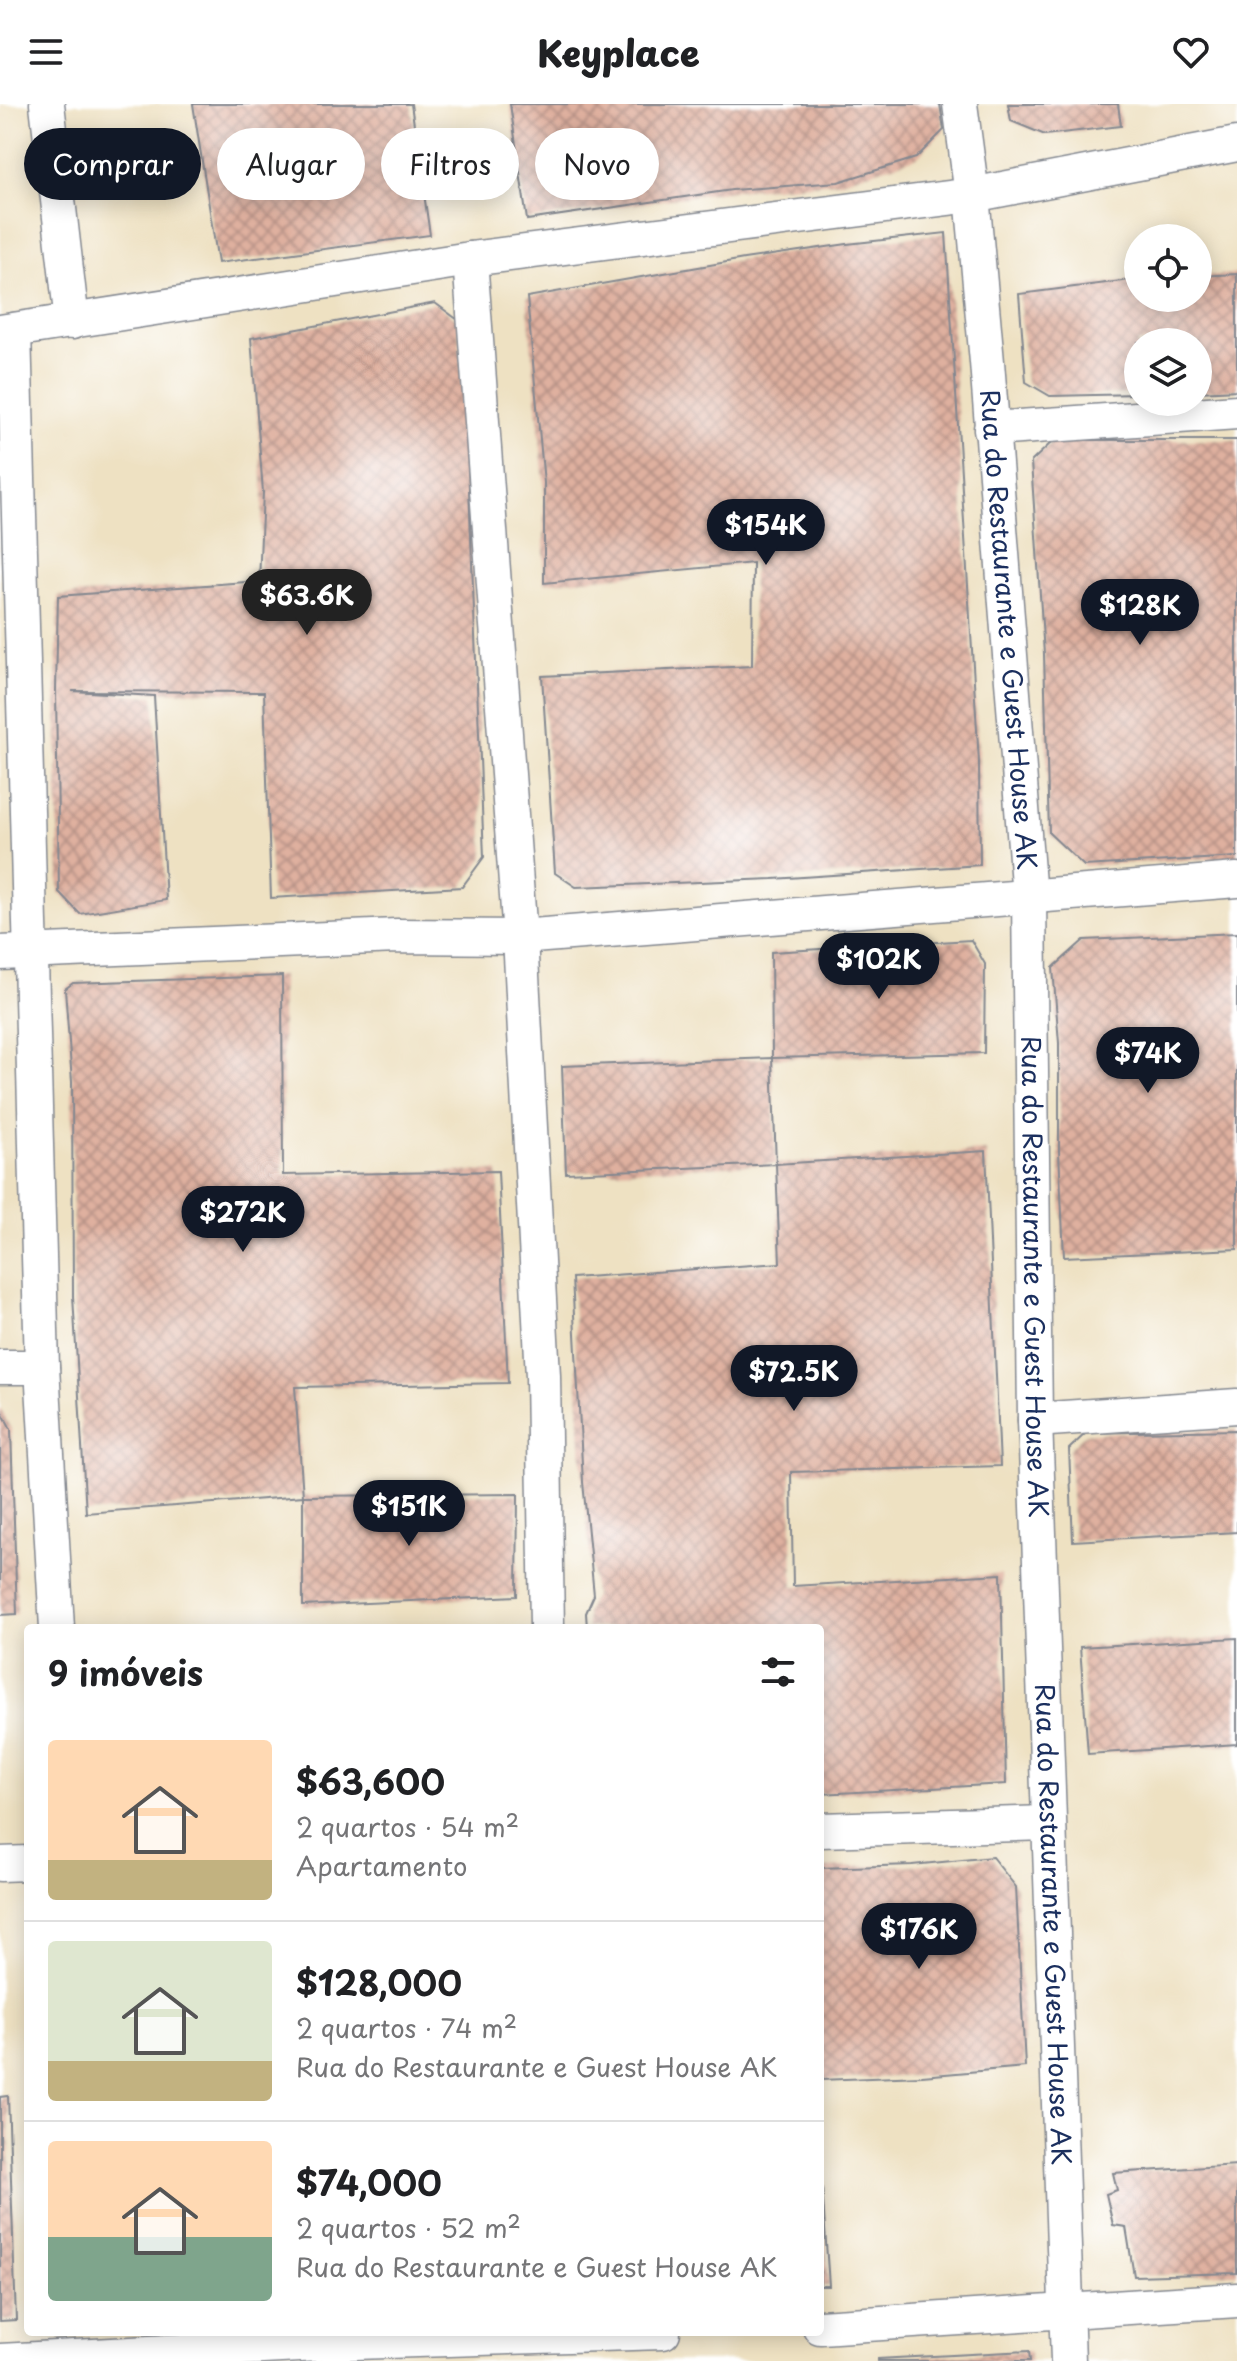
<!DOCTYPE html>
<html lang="pt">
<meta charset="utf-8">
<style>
:root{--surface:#fff;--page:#f6f6f6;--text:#202124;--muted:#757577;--line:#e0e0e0;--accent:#111827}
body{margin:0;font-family:"Playpen Sans",sans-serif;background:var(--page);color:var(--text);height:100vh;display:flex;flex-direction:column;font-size:30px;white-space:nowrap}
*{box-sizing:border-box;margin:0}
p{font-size:26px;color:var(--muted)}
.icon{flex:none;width:44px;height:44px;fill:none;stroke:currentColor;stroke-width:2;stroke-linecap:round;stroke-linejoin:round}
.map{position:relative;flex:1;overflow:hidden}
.details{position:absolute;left:24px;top:1520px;width:800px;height:712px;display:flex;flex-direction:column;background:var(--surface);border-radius:8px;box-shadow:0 4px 20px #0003}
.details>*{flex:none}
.guide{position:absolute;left:24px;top:24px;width:800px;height:72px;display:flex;gap:16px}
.fabs{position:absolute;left:1124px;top:120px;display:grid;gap:16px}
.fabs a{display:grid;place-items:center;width:88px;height:88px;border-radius:50%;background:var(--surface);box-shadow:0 4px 20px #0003;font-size:40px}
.price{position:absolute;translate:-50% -68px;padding:0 18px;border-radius:28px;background:var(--accent);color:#fff;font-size:26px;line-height:52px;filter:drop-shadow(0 2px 4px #0008)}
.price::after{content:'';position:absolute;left:50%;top:48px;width:24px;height:18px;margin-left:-12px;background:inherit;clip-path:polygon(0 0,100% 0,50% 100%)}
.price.active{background:#222;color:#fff}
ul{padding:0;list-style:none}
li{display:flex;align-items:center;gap:24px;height:200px;padding:0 24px}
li+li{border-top:2px solid var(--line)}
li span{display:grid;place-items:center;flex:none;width:224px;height:160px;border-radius:8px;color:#555}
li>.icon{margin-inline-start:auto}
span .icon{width:96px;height:96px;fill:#fffc;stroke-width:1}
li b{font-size:34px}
h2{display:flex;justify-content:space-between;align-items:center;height:96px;padding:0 24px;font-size:34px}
.tag{padding:0 28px;border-radius:36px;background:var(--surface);box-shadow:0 4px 20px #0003;font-size:28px;line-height:72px}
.tag.active{background:var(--accent);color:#fff}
header{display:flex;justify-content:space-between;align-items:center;height:104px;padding:0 24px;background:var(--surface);font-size:36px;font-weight:800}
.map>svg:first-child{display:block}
.building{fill:url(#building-cross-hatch)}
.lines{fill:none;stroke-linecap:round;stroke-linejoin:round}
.minor-casing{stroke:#848890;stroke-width:37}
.minor{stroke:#fff;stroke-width:34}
.labels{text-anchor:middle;stroke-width:6;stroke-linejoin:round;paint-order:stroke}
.street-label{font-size:26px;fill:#1b2f5e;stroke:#fff}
</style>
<header><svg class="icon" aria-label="menu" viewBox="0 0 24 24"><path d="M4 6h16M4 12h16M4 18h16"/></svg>Keyplace<svg class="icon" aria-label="heart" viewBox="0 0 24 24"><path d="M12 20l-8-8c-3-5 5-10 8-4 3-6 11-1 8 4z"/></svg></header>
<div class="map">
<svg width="1237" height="2257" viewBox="0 0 1237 2257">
<defs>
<pattern id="building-cross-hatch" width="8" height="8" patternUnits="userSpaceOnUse" patternTransform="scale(2)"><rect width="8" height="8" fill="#dfb09f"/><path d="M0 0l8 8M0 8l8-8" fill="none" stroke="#b49085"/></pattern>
</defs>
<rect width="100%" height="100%" fill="#fff"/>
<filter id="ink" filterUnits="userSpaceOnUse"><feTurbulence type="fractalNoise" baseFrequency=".0125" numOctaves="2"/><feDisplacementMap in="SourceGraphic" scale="16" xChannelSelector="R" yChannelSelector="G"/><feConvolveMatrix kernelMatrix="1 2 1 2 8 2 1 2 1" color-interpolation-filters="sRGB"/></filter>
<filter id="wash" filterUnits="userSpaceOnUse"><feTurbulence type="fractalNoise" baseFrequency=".006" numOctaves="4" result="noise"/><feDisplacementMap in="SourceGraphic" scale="32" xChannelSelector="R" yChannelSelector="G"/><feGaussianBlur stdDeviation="1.8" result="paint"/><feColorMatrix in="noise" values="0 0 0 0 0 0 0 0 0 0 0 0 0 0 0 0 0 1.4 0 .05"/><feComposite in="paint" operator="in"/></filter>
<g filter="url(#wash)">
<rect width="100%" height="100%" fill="#eee1c2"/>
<g id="blocks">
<g class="building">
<path d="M 193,0 L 411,0 L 430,131 L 218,159 Z"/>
<path d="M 510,0 L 940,0 L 944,26 L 916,54 L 838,78 L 732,86 L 527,116 Z"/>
<path d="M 1008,0 L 1118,0 L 1121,22 L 1045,31 L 1011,17 Z"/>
<path d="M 946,129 L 979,658 L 980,761 L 773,775 L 576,783 L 555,769 L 542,572 L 752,562 L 753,459 L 544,479 L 544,379 L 527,193 L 744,155 L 847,140 Z"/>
<path d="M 1237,170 L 1237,286 L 1198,288 L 1198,238 L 1138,238 L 1138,290 L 1050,292 L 1026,278 L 1019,190 L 1138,175 L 1138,194 L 1198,194 L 1198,172 Z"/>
<path d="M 435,199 L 458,216 L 468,360 L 484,753 L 462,783 L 271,794 L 264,588 L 72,587 L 154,592 L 166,796 L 80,810 L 59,788 L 56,587 L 58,492 L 259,477 L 263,388 L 251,234 Z"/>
<path d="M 1054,336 L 1237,336 L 1237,753 L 1084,762 L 1049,729 L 1044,550 L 1031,358 Z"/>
<path d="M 1237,829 L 1237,1145 L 1064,1153 L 1059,1047 L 1059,939 L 1053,864 L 1084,836 Z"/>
<path d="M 971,836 L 985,860 L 984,949 L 772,954 L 771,848 Z"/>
<path d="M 282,872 L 283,1071 L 498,1067 L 508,1279 L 295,1283 L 303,1392 L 86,1409 L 73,1192 L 72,978 L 65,885 L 73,879 Z"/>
<path d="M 772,954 L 776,1060 L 986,1047 L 1000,1362 L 791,1368 L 793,1482 L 1001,1470 L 1006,1680 L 820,1690 L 820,1524 L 587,1524 L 586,1509 L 594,1491 L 583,1378 L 572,1174 L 780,1159 L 776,1060 L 566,1069 L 562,962 Z"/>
<path d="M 0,1304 L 11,1325 L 17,1510 L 0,1511 Z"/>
<path d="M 1237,1326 L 1237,1428 L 1073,1437 L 1069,1345 L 1086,1329 Z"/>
<path d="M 518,1390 L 517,1492 L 303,1502 L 303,1392 Z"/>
<path d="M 1237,1534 L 1237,1640 L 1088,1650 L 1080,1543 Z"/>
<path d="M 992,1753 L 1016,1783 L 1025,1963 L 922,1972 L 820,1976 L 820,1764 L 912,1761 Z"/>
<path d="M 8,1992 L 16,2216 L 0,2217 L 0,1993 Z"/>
<path d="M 1237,2061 L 1237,2169 L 1134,2172 L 1126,2123 L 1113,2121 L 1106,2090 L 1117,2086 L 1113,2069 Z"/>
<path d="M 820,2081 L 822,2081 L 829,2182 L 820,2182 Z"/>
<path d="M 1029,2247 L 1030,2257 L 878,2257 L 878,2255 Z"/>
</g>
</g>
</g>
<g filter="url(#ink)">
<use href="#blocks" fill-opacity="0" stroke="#848890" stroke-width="2"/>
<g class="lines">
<g class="minor-casing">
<g id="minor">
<path d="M 47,0 L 72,218"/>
<path id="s1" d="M 960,0 L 972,91 L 987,258 L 1029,793 L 1035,1316 L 1068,2257"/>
<path d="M 470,155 L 520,833 L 543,1272 L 547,1524"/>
<path d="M 14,226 L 42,1263 L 57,1524"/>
<path d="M 0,228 L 470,155 L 972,91 L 1237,40"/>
<path d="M 991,325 L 1237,308"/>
<path d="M 0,849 L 397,832 L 520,833 L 1237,776"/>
<path d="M 0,1263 L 42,1263"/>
<path d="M 1035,1316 L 1237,1302"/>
<path d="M 820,1726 L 1048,1719"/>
<path d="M 0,1760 L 28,1759"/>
<path d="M 820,2223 L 1237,2196"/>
<path d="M 0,2257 L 355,2238 L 663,2228"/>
</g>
</g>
<use href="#minor" class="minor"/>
</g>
</g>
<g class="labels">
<g class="street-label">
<text dy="9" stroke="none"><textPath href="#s1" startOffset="528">Rua do Restaurante e Guest House AK</textPath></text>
<text dy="9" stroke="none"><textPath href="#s1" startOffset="1176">Rua do Restaurante e Guest House AK</textPath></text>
<text dy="9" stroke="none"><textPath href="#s1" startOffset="1824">Rua do Restaurante e Guest House AK</textPath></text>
</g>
</g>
</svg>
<div class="fabs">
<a><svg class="icon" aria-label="locate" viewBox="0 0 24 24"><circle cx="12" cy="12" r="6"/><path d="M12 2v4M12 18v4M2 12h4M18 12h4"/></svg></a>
<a><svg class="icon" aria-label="layers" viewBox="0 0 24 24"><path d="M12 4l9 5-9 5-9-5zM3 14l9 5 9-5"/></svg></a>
</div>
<b class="price" style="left:766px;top:463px">$154K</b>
<b class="price active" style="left:307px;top:533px">$63.6K</b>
<b class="price" style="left:1140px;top:543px">$128K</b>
<b class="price" style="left:879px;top:897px">$102K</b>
<b class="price" style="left:1148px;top:991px">$74K</b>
<b class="price" style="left:243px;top:1150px">$272K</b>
<b class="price" style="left:794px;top:1309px">$72.5K</b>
<b class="price" style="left:409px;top:1444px">$151K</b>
<b class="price" style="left:919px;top:1867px">$176K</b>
<div class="guide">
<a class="tag active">Comprar</a>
<a class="tag">Alugar</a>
<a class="tag">Filtros</a>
<a class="tag">Novo</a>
</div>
<section class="details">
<h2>9 imóveis<svg class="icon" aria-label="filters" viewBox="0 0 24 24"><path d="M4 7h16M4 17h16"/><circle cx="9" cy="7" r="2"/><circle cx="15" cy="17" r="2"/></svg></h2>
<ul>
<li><span style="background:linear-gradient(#ffd9b3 75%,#c2b280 0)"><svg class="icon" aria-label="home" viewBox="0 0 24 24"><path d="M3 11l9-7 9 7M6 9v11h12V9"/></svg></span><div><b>$63,600</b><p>2 quartos · 54 m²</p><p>Apartamento</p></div></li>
<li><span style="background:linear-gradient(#dfe7d0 75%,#c2b280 0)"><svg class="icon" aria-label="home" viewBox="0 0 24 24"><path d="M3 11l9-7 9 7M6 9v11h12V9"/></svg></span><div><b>$128,000</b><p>2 quartos · 74 m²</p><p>Rua do Restaurante e Guest House AK</p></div></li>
<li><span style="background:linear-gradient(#ffd9b3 60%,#7fa58c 0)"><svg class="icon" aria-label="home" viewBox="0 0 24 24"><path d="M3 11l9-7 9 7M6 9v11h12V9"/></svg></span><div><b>$74,000</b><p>2 quartos · 52 m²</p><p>Rua do Restaurante e Guest House AK</p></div></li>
</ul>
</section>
</div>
